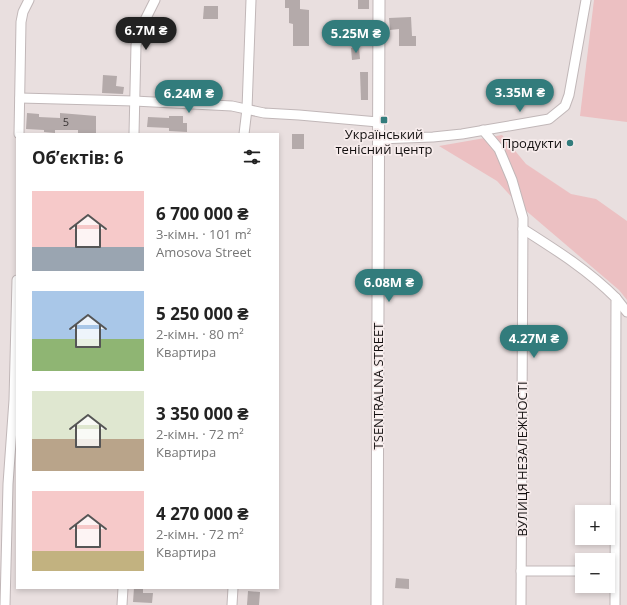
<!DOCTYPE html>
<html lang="uk">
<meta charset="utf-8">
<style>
:root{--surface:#fff;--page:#f6f6f6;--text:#222;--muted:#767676;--accent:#327c7c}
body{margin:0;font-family:"Open Sans",sans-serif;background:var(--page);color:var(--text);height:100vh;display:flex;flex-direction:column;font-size:15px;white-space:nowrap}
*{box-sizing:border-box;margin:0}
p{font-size:13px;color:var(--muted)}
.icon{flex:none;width:22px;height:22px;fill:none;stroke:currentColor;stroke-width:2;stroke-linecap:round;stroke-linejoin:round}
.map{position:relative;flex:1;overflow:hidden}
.panel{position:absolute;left:16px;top:133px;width:263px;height:456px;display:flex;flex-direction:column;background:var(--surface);border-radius:0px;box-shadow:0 2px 6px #0003}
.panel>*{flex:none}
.tools{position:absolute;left:575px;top:505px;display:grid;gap:8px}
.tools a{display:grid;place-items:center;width:40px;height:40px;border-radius:0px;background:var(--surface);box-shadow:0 2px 6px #0003;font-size:20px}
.price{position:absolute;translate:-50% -34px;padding:0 9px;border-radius:14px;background:var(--accent);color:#fff;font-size:13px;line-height:26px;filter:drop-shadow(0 1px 2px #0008)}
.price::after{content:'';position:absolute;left:50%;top:24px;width:12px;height:9px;margin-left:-6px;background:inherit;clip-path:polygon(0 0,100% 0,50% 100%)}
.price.current{background:#222;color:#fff}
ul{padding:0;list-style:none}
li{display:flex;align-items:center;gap:12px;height:100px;padding:0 16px}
li span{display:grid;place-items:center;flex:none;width:112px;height:80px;border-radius:0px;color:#555}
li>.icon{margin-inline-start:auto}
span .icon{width:48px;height:48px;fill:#fffc;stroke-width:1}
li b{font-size:17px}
h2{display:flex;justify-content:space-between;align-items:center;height:48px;padding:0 16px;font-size:17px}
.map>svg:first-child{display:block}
.green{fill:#ecc0c2}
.building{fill:#b4aaaa}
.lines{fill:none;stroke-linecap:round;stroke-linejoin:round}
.minor-casing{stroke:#c1b7b8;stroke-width:11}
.major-casing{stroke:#c1b7b8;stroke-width:13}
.minor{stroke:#fff;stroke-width:9}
.major{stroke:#fff;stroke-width:11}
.poi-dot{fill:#327c7c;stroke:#f7ecec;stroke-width:1.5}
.labels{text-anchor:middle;stroke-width:3.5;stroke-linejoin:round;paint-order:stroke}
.number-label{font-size:11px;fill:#3b3636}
.poi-label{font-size:13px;fill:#131010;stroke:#f7ecec}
.street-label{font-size:13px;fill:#131010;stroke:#f7ecec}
</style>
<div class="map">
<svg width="627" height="605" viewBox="0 0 627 605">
<rect width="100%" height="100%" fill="#e9dfdf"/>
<g class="green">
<path d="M 594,0 L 627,0 L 627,122 L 580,116 Z"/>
<path d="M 502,135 L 526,164 L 571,194 L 596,199 L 627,221 L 627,300 L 619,290 L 517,203 L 497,181 L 439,146 Z"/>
</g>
<g class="building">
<path d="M 285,0 L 300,0 L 300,9 L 309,10 L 309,46 L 293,46 L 293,24 L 289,23 L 289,8 L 285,8 Z"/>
<rect x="358" y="0" width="11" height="9"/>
<path d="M 204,6 L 218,6 L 218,19 L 203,19 Z"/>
<path d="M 411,17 L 412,36 L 416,36 L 416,46 L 399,46 L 399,29 L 390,30 L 389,18 Z"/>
<path d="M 359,47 L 360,59 L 352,60 L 351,48 Z"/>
<path d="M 360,72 L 368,72 L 368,100 L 361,100 Z"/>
<path d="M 103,75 L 117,76 L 116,86 L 124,87 L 123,94 L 102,93 Z"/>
<path d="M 167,82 L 182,83 L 181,95 L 166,94 Z"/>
<path d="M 27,113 L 39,114 L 39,117 L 60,118 L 60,113 L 96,116 L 96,134 L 78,134 L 78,130 L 55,130 L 55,133 L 44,132 L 44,130 L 26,129 Z"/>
<path d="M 169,116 L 183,116 L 183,123 L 187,123 L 187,132 L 169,131 L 169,128 L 147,127 L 148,117 L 169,118 Z"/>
<rect x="292" y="134" width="12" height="15"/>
<path d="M 396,578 L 409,579 L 409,589 L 395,588 Z"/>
<path d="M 134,588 L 143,589 L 143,593 L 153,593 L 152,603 L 133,602 Z"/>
<path d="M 248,591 L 260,592 L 259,605 L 247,605 Z"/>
</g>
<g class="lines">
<g class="minor-casing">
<g id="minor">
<path d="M 20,98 L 134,101 L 232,106 L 264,113 L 299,115 L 378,122"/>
<path d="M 483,130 L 499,149 L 512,180 L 523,218 L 521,605"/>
<path d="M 19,134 L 21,22 L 23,12 L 29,0"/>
<path d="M 134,134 L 136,45 L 143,24 L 155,0"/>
<path d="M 244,134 L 247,109 L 251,0"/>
<path d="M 378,139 L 433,137 L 462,134 L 549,119 L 565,106 L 569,95 L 586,0"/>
<path d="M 523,229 C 556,250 588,270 616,298 L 615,605"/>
<path d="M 616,298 L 627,312"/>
<path d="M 521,571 L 582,571"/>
<path d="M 5,605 L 8,484 L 14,400 L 17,280"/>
<path d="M 122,605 L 123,588"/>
<path d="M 232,605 L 233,588"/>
</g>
</g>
<g class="major-casing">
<path id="major" d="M 377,605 L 379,0"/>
</g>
<use href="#minor" class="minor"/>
<use href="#major" class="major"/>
</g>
<g class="poi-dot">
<rect x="380" y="116" width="8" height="8" rx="2"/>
<circle cx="570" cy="143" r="4"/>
</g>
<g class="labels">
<g class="number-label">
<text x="66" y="126">5</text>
</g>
<g class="poi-label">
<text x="384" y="139">Український<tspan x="384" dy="15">тенісний центр</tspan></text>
<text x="562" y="148" text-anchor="end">Продукти</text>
</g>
<g class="street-label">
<text transform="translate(378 386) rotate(-90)" y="5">TSENTRALNA STREET</text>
<text transform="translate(522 459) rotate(-90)" y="5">ВУЛИЦЯ НЕЗАЛЕЖНОСТІ</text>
</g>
</g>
</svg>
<div class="tools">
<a>+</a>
<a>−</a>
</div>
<b class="price current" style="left:146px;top:51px">6.7M ₴</b>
<b class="price" style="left:356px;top:54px">5.25M ₴</b>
<b class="price" style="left:520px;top:113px">3.35M ₴</b>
<b class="price" style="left:189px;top:114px">6.24M ₴</b>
<b class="price" style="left:389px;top:303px">6.08M ₴</b>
<b class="price" style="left:534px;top:359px">4.27M ₴</b>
<section class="panel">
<h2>Об’єктів: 6<svg class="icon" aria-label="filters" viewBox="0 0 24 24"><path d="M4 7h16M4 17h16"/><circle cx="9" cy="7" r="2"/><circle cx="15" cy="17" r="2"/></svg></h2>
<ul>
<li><span style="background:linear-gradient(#f6c9c9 70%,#9aa5b1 0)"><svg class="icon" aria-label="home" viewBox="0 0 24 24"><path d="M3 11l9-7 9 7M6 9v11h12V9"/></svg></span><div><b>6 700 000 ₴</b><p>3-кімн. · 101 m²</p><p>Amosova Street</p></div></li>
<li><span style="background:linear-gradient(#a9c7e8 60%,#8fb573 0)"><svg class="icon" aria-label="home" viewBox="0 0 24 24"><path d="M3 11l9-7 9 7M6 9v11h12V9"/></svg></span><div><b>5 250 000 ₴</b><p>2-кімн. · 80 m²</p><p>Квартира</p></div></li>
<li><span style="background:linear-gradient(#dfe7d0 60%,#b9a48a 0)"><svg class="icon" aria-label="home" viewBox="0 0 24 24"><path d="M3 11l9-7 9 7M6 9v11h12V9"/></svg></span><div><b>3 350 000 ₴</b><p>2-кімн. · 72 m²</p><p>Квартира</p></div></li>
<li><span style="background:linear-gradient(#f6c9c9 75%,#c2b280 0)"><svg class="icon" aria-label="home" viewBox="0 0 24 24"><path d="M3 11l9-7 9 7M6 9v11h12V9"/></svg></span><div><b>4 270 000 ₴</b><p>2-кімн. · 72 m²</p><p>Квартира</p></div></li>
</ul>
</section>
</div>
